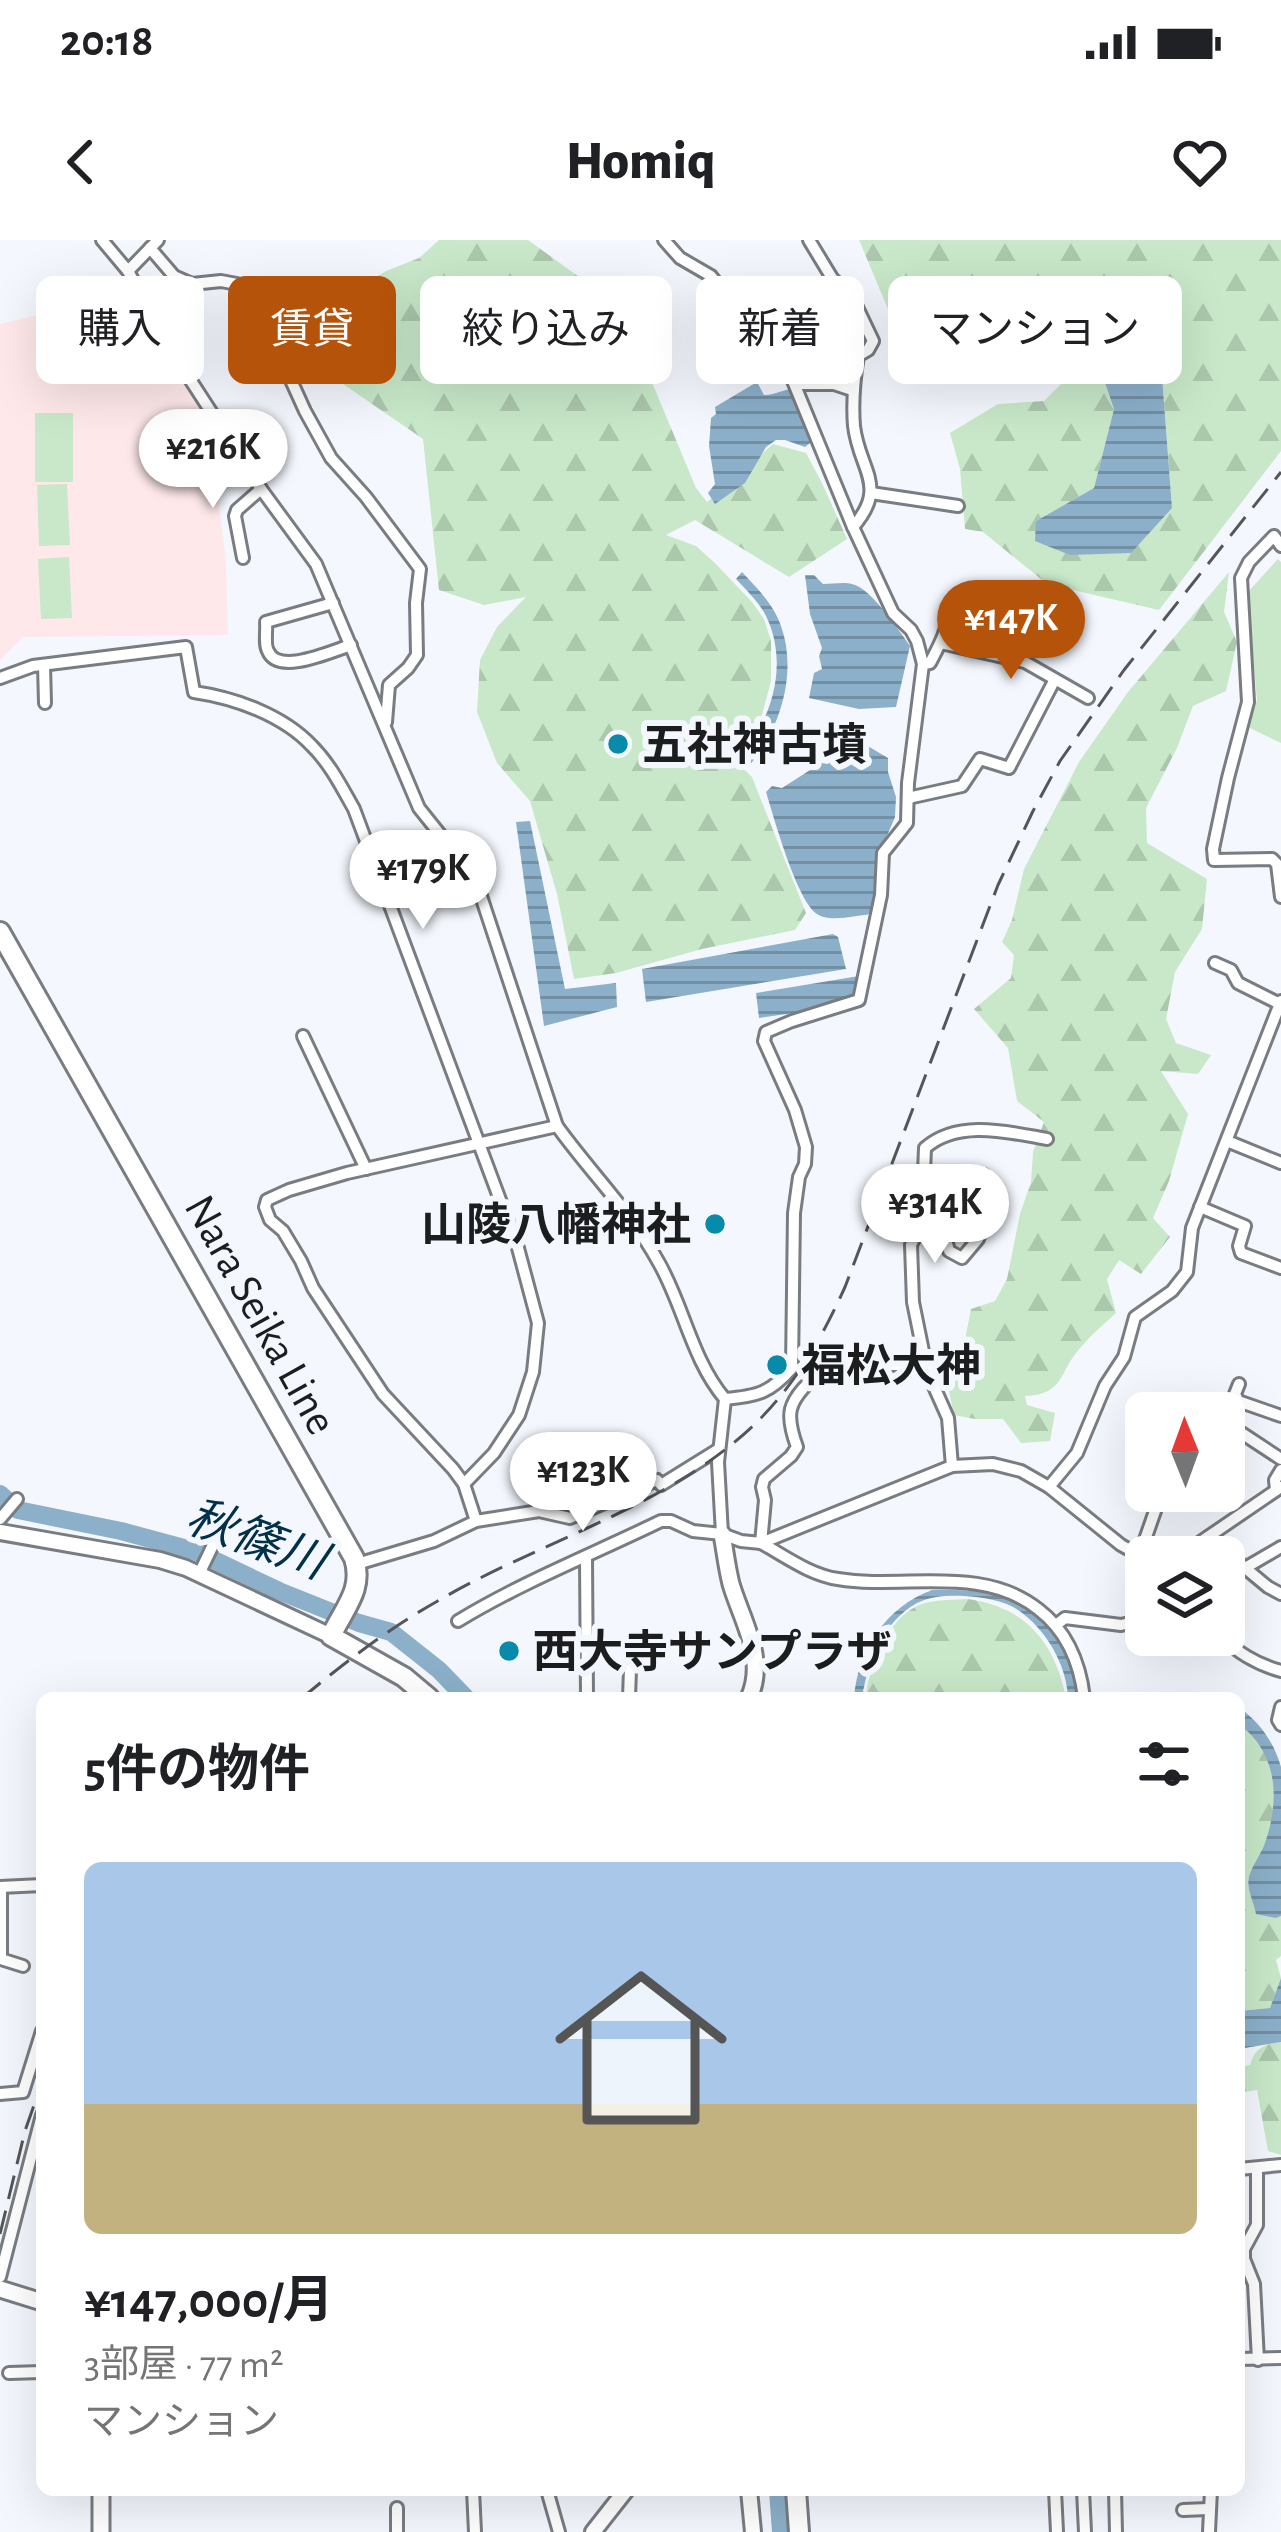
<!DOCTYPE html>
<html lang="ja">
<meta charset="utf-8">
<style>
:root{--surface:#fff;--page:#f6f6f6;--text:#202124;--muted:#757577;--accent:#b45309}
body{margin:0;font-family:"Alegreya Sans","Noto Sans JP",sans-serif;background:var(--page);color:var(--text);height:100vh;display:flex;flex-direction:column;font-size:45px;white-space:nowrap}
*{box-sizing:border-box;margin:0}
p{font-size:39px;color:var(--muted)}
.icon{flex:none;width:66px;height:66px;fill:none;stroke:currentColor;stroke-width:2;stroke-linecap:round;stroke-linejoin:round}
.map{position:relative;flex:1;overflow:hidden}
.side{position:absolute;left:36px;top:1452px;width:1209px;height:804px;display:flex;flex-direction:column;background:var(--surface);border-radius:18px;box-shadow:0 12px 48px #0002}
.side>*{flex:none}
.banner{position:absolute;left:36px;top:36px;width:1209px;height:108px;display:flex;gap:24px}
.needle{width:78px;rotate:359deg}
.buttons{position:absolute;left:1125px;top:1152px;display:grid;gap:24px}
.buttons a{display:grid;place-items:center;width:120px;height:120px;border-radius:18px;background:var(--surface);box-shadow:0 12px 48px #0002;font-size:60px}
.price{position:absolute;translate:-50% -102px;padding:0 27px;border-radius:42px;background:#fff;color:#222;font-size:39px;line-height:78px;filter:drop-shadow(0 3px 6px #0008)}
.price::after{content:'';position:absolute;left:50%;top:72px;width:36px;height:27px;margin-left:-18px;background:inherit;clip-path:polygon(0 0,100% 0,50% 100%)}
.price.current{background:var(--accent);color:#fff}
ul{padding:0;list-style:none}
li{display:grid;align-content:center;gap:24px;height:636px;padding:0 48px}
li span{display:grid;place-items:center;height:372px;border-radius:18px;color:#555}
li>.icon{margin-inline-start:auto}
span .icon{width:216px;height:216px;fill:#fffc;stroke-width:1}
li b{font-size:51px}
h2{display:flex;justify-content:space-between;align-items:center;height:144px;padding:0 48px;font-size:51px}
.tag{padding:0 42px;border-radius:18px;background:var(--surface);box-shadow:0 12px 48px #0002;font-size:42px;line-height:108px}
.tag.current{background:var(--accent);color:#fff}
.status{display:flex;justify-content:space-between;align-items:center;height:84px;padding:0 60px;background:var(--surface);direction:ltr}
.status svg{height:33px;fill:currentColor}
header{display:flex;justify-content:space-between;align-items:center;height:156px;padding:0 48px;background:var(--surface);font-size:54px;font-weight:800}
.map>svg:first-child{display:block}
.education{fill:#fee8e9}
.forest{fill:url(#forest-firs)}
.garden{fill:#c8e8c9}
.water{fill:url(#water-rules)}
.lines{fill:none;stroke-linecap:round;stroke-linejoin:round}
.river{stroke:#8cb0ca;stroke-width:18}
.minor-casing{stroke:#797c81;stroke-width:16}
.tertiary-casing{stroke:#797c81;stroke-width:20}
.secondary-casing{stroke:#797c81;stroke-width:21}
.primary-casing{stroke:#797c81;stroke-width:24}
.minor{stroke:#fff;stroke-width:10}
.tertiary{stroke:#fff;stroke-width:14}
.secondary{stroke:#fff;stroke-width:15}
.primary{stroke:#fff;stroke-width:18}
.rail{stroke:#545659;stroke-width:3;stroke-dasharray:24 12;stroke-linecap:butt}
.poi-dot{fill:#088aab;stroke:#f4f8fe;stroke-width:4.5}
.labels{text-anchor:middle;stroke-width:12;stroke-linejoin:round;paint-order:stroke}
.poi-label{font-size:45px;font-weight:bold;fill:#1b1d1f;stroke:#f4f8fe;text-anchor:start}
.street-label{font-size:45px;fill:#1b1d1f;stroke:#f4f8fe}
.water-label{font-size:48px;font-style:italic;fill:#00304a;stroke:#f4f8fe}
</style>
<div class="status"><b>20:18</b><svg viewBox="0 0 49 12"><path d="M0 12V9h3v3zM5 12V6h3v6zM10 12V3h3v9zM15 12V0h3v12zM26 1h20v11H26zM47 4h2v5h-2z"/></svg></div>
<header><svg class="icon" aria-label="back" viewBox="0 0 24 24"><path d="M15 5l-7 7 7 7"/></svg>Homiq<svg class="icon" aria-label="heart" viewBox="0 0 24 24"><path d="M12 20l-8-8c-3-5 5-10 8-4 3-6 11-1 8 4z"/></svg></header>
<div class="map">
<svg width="1281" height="2292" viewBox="0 0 1281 2292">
<defs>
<pattern id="forest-firs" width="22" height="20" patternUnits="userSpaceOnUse" patternTransform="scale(3)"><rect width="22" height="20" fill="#c8e8c9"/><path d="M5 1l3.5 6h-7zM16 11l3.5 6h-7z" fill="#abc7ac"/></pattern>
<pattern id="water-rules" width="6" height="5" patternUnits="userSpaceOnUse" patternTransform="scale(3)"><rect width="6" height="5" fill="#8cb0ca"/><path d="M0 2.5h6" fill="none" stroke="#728fa3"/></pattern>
</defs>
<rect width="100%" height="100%" fill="#f4f8fe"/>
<path class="education" d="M 38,75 L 44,98 L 113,100 L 121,119 L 149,115 L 153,126 L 174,123 L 233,213 L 221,226 L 216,240 L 226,321 L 228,395 L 23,397 L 0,420 L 0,84 Z"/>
<g class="forest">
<path d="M 439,0 L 528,0 L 611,60 L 654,147 L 696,248 L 707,262 L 773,204 L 806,213 L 822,243 L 847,299 L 789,337 L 695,280 L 666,295 L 696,306 L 715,323 L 752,362 L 764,379 L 771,401 L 771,441 L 759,486 L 733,518 L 752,537 L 806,673 L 795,690 L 702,709 L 616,733 L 574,739 L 557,654 L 530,561 L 497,523 L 477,472 L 480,420 L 497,387 L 526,357 L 484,365 L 439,350 L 423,199 L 343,144 L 310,78 L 386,31 L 419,18 Z"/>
<path d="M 859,0 L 1281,0 L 1281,211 L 1159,370 L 1047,344 L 983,292 L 965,289 L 960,229 L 950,193 L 998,164 L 1044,161 L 1073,132 L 1104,140 L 1114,169 L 1094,248 L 1036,281 L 1172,267 L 1160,110 L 1097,68 L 997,113 L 901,100 Z"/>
<path d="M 1229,332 L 1224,372 L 1237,402 L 1226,451 L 1193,466 L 1177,508 L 1146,568 L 1147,603 L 1207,639 L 1202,689 L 1175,732 L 1166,779 L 1176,803 L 1211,815 L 1198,834 L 1161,831 L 1188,874 L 1169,941 L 1153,978 L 1170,997 L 1141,1034 L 1119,1020 L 1107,1039 L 1116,1073 C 1104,1084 1091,1095 1080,1108 C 1058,1133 1065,1154 1025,1156 L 1027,1165 L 1055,1173 L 1050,1201 L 1021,1203 L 1003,1179 L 975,1179 L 954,1175 L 947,1142 L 963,1110 L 971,1069 L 995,1061 L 1007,1039 L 1020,974 L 1031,942 L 1033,912 L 1044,882 L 1017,861 L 1008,808 L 974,769 L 1011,738 L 1014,715 L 1002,702 L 1012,680 L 1024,629 L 1079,522 L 1128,452 Z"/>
<path d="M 968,1359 C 1026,1367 1055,1403 1066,1458 L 866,1458 C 868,1427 887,1379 919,1365 C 934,1359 952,1360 968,1359 Z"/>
<path d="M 1239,1479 L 1269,1510 L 1281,1555 L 1281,1577 L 1248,1640 L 1276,1678 L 1281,1676 L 1281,1716 L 1276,1720 L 1281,1738 L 1270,1768 L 1239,1771 Z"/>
<path d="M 1281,1802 L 1281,1915 L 1268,1911 L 1257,1850 L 1239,1853 L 1239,1827 L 1250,1825 C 1255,1808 1264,1804 1281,1802 Z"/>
</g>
<g class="garden">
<rect x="35" y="173" width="38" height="69"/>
<path d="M 67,244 L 70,305 L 39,306 L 37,245 Z"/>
<path d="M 69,317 L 72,378 L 41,379 L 38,319 Z"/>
<path d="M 1278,319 L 1281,322 L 1281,503 L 1248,487 L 1257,460 L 1247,353 Z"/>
</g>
<g class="water">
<path d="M 1130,90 L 1160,110 L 1172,268 L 1131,313 L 1070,315 L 1035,301 L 1036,281 L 1094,248 L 1114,169 L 1104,140 Z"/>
<path d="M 757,142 L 764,155 C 777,155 782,149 794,149 L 814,200 L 805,207 L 785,200 L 776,200 L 766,207 L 745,243 L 715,264 L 708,253 L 715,244 L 709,206 L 711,178 L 716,174 L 715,167 Z"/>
<path d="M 742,332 C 757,348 774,365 781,386 C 798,433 780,491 748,527 L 738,517 C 773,481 789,423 766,376 C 759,362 747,351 736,339 Z"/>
<path d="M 805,335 L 814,335 L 823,344 C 832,344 844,342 852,344 C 871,348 898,389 910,406 L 896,467 L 859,469 L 809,458 L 814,433 L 822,429 L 819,416 L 822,408 L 810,374 Z"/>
<path d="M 856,499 L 888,518 L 888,532 L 896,557 L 895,577 L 878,617 L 873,674 C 858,675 829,683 817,674 C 797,661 774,578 766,552 L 772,546 L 782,548 L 821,523 L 828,524 Z"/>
<path d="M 530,581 L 565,749 L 616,743 L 617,767 L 544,786 L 516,582 Z"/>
<path d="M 833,694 L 838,697 L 846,729 L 646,762 L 642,729 Z"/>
<path d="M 859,736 L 855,759 L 822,769 L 759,778 L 756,753 Z"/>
<path d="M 932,1350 C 955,1350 978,1349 1000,1355 C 1045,1368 1075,1414 1076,1458 L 1068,1458 C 1067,1425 1046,1389 1018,1370 C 1004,1360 981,1357 964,1356 C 949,1355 931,1356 917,1363 C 883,1382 868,1421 862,1458 L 854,1458 C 858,1409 886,1367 932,1350 Z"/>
<path d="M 1239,1467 C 1260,1483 1274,1502 1281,1527 L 1281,1676 L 1276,1678 L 1256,1674 C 1254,1663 1246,1647 1249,1637 C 1252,1626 1261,1614 1265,1603 C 1280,1560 1278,1513 1239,1484 Z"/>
<path d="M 1281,1738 L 1281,1802 L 1239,1809 L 1239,1771 L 1270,1768 Z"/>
</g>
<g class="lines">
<g class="river">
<path d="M 0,1254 L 18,1270 L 121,1291 L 195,1311 L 279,1351 L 359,1383 L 391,1392 L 439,1430 L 466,1458"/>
<path d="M 778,2250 L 781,2292"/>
</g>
<g class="minor-casing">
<g id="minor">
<path d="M 102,0 L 128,31 L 173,113 L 261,249 L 316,324 L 419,568 L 475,638 L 557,886 C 590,932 632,973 659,1023 C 684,1067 692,1120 725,1159 L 718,1222 L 722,1294"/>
<path d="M 664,0 L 680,18 L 711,36 L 791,136 L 853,287 L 893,373 L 911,390 L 917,401 L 923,424 L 908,543 L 907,583 L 883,613 L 881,655 L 859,760 L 792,781 L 766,792 L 764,801 L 795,870 L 806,907 L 805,924 L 799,937 L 794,973 L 792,1128 C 770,1153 758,1156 725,1159"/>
<path d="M 809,0 L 832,38 L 854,61 L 873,101 L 868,110 L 858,116 C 854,140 852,161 854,186 C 859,230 889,246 853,287"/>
<path d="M 150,8 L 174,36 L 192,44 L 221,41 L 237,44 L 255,61 L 305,171 L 331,218 L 366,257 L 420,329 L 416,363 L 417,415 L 408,428 L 389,445 L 386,482"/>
<path d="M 128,31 L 158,0"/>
<path d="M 796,144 L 834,144 L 852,150"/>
<path d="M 871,253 L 958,266"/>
<path d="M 1281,306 L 1274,296 L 1249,322 L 1241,338 L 1248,462 L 1228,538 L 1213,609 L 1214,620 L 1272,619 L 1277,624 L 1281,657"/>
<path d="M 243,318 L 235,276 L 237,270 L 261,249"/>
<path d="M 333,363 L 266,382 C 267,389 264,405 268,411 C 278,436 332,411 351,405"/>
<path d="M 941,403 L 1025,422 L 1088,458"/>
<path d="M 923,424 L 930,423 C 939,406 949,388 949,368"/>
<path d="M 44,425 L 45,463"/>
<path d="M 0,438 L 33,426 L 186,407 L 194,452 C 235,458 283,475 312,506 C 330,524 341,546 354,569 L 518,1008 L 538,1083 L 533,1132 L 519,1175 L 494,1213 L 464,1244"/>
<path d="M 908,558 L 962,546 L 980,519 L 1009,528 L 1054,441"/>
<path d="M 1215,723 L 1231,730 L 1238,743 L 1280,764"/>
<path d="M 303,796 L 366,929"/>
<path d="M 1227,901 L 1281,923"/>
<path d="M 1200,967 L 1245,986 L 1239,1006 L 1241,1013 L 1281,1028"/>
<path d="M 940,976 L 949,1011 L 962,1018 L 978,999 L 992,962"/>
<path d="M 922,982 L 940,976 L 984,935"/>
<path d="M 927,1131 C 902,1121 848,1124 822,1134 C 810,1138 794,1157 791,1169 C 788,1181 793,1196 797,1207 L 791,1216 L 764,1239 L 762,1247 L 765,1260 L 761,1303 C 785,1316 810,1335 838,1339 C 904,1350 981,1324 1038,1369 C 1067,1391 1080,1423 1084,1458"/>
<path d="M 1239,1144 L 1235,1154 L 1238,1161 L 1281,1176"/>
<path d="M 1224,1206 L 1240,1192 L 1281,1219"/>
<path d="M 952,1226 L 948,1178 L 927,1131 L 913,1062 L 911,1005 L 922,982 L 925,908 C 958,879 1008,892 1047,899"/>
<path d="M 1049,1247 L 1077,1213 L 1105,1146 L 1124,1117 L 1135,1077 L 1172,1051 L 1187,1032 L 1192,988 L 1281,761"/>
<path d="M 1276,1250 L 1275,1240 L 1281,1230"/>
<path d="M 0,1279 L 17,1259"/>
<path d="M 476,1281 L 464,1244 L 453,1229 L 383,1154 L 313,1048 L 301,1021 L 283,991 L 270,980 L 265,967 L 267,960 L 289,950 L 347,933 L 557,886"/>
<path d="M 1208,1297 L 1268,1347 L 1281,1354"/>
<path d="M 1140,1314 L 1162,1251"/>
<path d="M 586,1318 L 587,1458"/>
<path d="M 357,1324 L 434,1301 L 476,1281 L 539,1271 L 570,1278 L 657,1240 L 661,1245 L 719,1209"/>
<path d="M 1245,1328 L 1281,1307"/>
<path d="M 199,1334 L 213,1305"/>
<path d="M 458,1381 C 522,1342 593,1314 661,1281 L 671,1281 L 693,1291 L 722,1294 L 741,1301 L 761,1303 L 952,1226 L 993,1224 L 1021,1231 L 1049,1247 L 1121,1305 L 1137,1314 L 1175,1313 L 1196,1305 L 1281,1247"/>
<path d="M 1056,1385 L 1065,1378 L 1121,1385 L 1146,1379"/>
<path d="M 1218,1395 C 1238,1412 1255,1424 1281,1431"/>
<path d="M 629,1458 L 630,1429"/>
<path d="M 1281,1467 L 1278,1480 L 1281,1485"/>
<path d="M 0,1647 L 42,1645"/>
<path d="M 1,1647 L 1,1719 L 23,1726"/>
<path d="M 0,1854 L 23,1852 L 42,1791"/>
<path d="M 1239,1929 L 1281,1925"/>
<path d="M 1257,1929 L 1257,1985 L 1244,2009 L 1244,2019 L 1254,2044 L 1258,2120"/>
<path d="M 0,2037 L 42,1875"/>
<path d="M 1239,2119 L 1281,2118"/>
<path d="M 9,2133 L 42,2132"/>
<path d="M 473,2250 L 475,2292"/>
<path d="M 547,2250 L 559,2292"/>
<path d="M 1055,2250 L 1057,2292"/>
<path d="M 1083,2250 L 1085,2292"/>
<path d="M 1115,2250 L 1116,2292"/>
<path d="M 397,2268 L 397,2292"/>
<path d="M 1183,2270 L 1208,2269"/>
<path d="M 1209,2292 L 1211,2250"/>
</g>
</g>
<g class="tertiary-casing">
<g id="tertiary">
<path d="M 0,1292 L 160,1320 L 186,1328 L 331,1396"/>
<path d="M 749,2250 L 753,2292"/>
<path d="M 593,2292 L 626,2250"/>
</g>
</g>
<g class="secondary-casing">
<g id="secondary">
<path d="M 722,1294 C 725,1311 727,1328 731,1344 C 742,1381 767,1419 749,1458"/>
<path d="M 0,2049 L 42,2062"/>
<path d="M 101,2250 L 101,2292"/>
</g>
</g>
<g class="primary-casing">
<g id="primary">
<path d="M 0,692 L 354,1318 C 364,1350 344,1368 331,1396 L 404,1437 L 429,1458"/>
<path d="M 796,2250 L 799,2292"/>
</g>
</g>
<use href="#minor" class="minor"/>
<use href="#tertiary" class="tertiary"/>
<use href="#secondary" class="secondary"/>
<use href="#primary" class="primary"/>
<g class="rail">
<path d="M 302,1458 C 344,1423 388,1389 436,1362 C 537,1302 669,1267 755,1184 C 795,1145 822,1098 845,1047 L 998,645 L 1033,571 L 1060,521 L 1124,430 L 1281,232"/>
<path d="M 0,1994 L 25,1891 L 42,1842"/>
</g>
</g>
<g class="poi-dot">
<circle cx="618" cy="504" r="12"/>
<circle cx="715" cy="984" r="12"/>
<circle cx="777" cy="1125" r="12"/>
<circle cx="509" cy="1411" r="12"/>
</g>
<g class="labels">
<g class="poi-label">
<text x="642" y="520">五社神古墳</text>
<text x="691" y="1000" text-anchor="end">山陵八幡神社</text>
<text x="801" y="1141">福松大神</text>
<text x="533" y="1427">西大寺サンプラザ</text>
</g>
<g class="street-label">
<text transform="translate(262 1074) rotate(61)" y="16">Nara Seika Line</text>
</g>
<g class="water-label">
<text transform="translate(257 1298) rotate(20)" y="17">秋篠川</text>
</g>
</g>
</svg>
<div class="buttons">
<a><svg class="needle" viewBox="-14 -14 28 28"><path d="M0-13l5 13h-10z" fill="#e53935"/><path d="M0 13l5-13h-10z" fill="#757577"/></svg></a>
<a><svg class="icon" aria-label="layers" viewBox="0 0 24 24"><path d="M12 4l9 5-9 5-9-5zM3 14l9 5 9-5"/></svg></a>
</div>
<b class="price" style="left:213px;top:271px">¥216K</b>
<b class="price current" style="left:1011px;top:442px">¥147K</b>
<b class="price" style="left:423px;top:692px">¥179K</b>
<b class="price" style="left:935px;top:1026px">¥314K</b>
<b class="price" style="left:583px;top:1294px">¥123K</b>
<div class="banner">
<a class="tag">購入</a>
<a class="tag current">賃貸</a>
<a class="tag">絞り込み</a>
<a class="tag">新着</a>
<a class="tag">マンション</a>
</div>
<section class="side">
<h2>5件の物件<svg class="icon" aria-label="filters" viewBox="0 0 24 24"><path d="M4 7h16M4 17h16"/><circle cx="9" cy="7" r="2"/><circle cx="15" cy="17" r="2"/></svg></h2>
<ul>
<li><span style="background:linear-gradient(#a9c7e8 65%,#c2b280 0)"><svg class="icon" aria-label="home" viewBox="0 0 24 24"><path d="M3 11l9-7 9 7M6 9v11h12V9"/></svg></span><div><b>¥147,000/月</b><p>3部屋 · 77 m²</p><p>マンション</p></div></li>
</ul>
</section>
</div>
